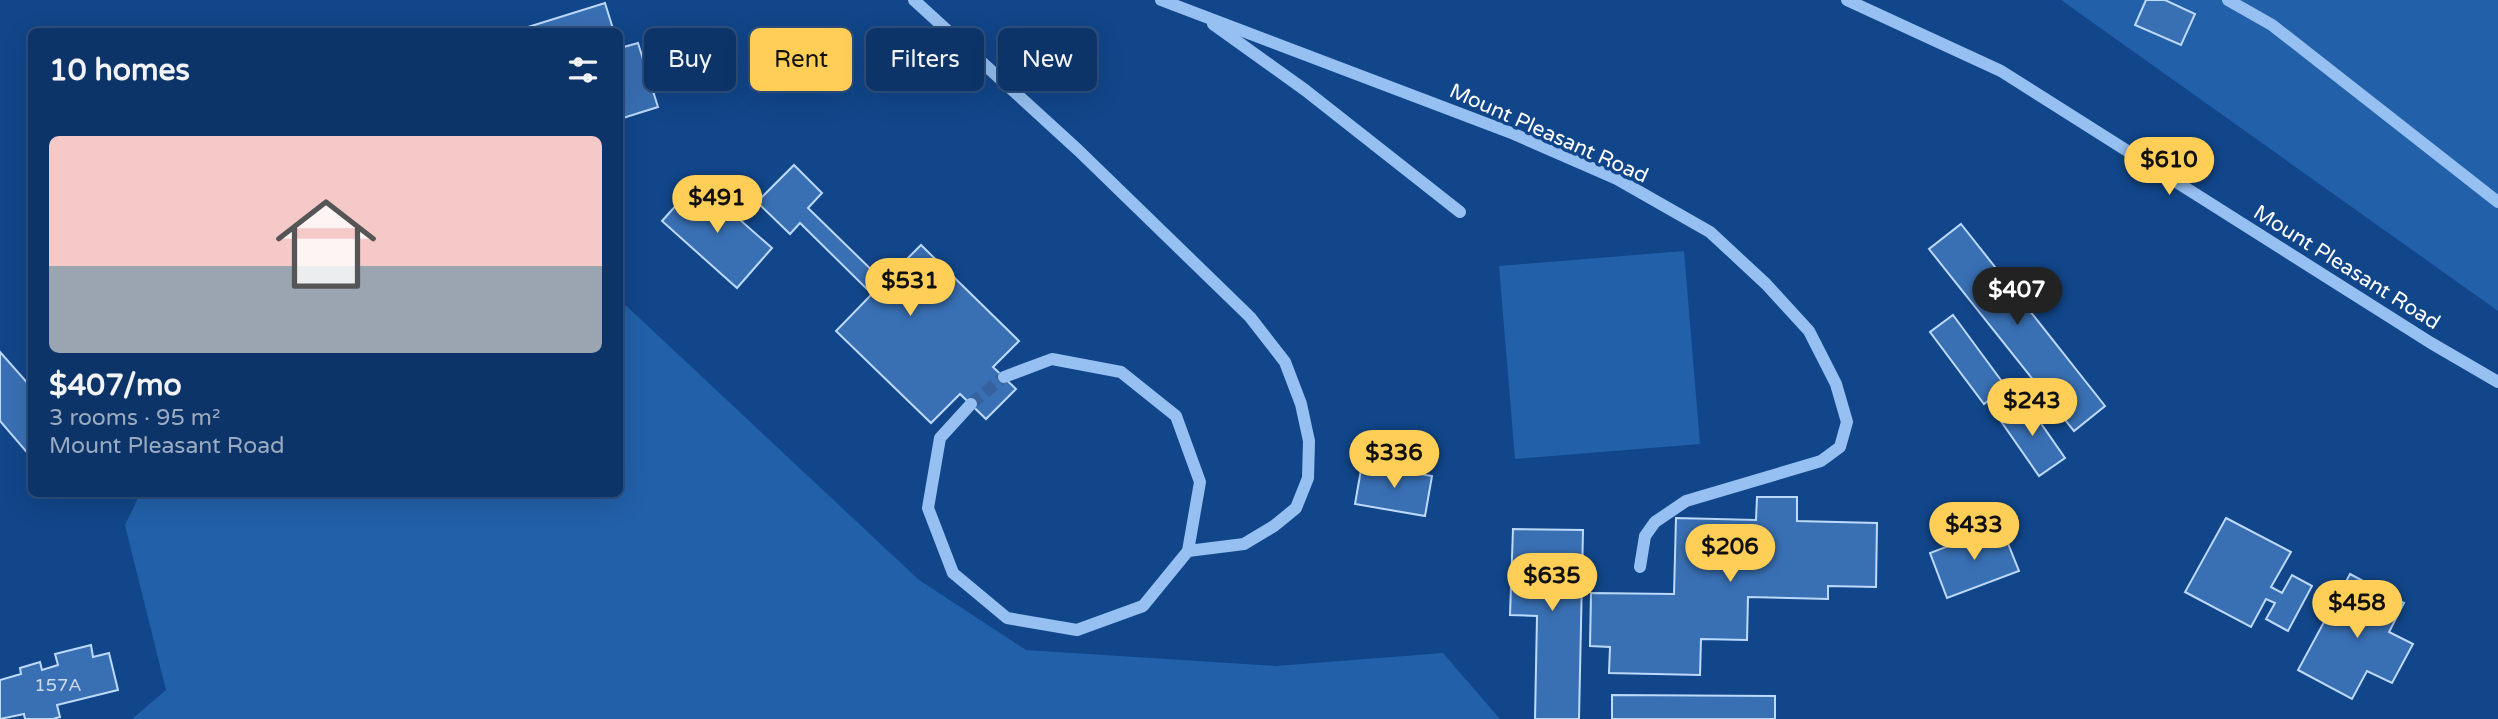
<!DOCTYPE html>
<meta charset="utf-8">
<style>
:root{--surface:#0d3468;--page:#1b3f71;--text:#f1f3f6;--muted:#9aaac0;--line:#2d4f7c;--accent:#ffce57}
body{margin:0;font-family:"Varela Round",sans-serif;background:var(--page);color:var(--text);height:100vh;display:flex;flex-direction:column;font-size:26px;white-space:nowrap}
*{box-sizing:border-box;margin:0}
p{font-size:23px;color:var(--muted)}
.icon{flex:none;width:38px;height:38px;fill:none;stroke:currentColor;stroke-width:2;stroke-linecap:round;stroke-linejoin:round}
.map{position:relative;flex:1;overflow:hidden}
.details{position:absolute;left:28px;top:28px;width:595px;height:469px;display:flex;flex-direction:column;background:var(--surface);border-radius:10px;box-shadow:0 7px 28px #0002,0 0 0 2px var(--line)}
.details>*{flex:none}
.guide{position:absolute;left:644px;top:28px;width:665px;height:63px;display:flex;gap:14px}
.price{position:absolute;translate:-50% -60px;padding:0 16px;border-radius:24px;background:var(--accent);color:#111;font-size:23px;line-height:46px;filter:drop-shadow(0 2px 4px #0008)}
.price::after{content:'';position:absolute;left:50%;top:42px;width:21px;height:16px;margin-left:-10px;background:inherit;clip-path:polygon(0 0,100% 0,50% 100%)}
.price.on{background:#222;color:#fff}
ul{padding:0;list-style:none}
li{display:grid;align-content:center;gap:14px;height:371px;padding:0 21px}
li span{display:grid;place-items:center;height:217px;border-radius:10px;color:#555}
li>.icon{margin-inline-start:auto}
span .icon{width:126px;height:126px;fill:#fffc;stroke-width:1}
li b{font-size:30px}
h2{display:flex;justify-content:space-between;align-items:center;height:84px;padding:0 21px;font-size:30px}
.chip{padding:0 24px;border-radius:10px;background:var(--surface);box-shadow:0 7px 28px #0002,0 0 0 2px var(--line);font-size:24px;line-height:63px}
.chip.on{background:var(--accent);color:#111}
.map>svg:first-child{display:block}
.green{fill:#2260a9}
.building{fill:#3970b4;stroke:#bddafd;stroke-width:2}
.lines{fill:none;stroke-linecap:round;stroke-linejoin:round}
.minor-tunnel{stroke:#35629c;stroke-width:12;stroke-dasharray:12 6;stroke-linecap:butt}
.minor{stroke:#96c0f1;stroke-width:12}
.labels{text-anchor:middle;stroke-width:7;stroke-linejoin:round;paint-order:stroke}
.number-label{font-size:18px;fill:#cedbec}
.street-label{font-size:21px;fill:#fff;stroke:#11468a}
</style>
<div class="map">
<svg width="2498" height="719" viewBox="0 0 2498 719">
<rect width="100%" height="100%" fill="#11468a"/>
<g class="green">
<path d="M 2061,0 L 2498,0 L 2498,311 Z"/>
<path d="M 1684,251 L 1700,444 L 1515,459 L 1499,266 Z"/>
<path d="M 620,300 L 919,580 L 1026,650 L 1276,666 L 1443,653 L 1500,719 L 132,719 L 166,690 L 125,525 L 140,494 L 620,494 Z"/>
</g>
<g class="building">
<path d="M 2146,0 L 2165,0 L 2195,14 L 2181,45 L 2135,25 Z"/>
<path d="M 605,3 L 614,32 L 512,32 Z"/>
<path d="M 638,43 L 658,107 L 623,118 L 620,107 L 620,48 Z"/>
<path d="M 794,165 L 822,193 L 808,208 L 884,282 L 921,245 L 1019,341 L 993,367 L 1016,389 L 986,419 L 960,394 L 931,423 L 836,331 L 872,294 L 800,223 L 790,234 L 757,202 Z"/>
<path d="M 697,182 L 772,248 L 737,288 L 662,221 Z"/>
<path d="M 1961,224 L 2105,406 L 2074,431 L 1929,249 Z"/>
<path d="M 1953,315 L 2006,387 L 1984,404 L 1930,332 Z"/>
<path d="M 0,352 L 32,388 L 30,456 L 0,421 Z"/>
<path d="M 2024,399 L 2065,458 L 2039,476 L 1998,417 Z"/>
<path d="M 1362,464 L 1432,476 L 1425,516 L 1355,504 Z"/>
<path d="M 1757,497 L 1797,497 L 1797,521 L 1877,523 L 1876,587 L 1828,586 L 1828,599 L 1748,597 L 1747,640 L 1701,639 L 1700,675 L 1609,673 L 1610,647 L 1590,646 L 1591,593 L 1674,594 L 1676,518 L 1756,520 Z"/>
<path d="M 2226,518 L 2291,552 L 2271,587 L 2282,593 L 2292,575 L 2312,586 L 2288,631 L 2266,619 L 2275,603 L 2266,599 L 2251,627 L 2185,592 Z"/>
<path d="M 2001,526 L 2019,571 L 1947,598 L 1930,553 Z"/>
<path d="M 1513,529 L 1583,530 L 1579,719 L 1535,719 L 1537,616 L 1510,615 Z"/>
<path d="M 2350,574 L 2404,603 L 2389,632 L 2413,644 L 2392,683 L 2367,671 L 2352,699 L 2298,670 Z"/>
<path d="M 91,645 L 93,657 L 109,653 L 118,690 L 57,705 L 60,717 L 53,719 L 25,719 L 24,714 L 0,719 L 0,680 L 21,674 L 20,668 L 40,662 L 42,670 L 58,665 L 55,654 Z"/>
<path d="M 1612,695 L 1775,696 L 1775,719 L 1612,719 Z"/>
</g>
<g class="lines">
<path class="minor-tunnel" d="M 971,404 L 1004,377"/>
<g class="minor">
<path d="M 914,0 L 1078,150 L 1250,317 L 1285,362 L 1301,404 L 1309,441 L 1308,478 L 1296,508 L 1274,526 L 1244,544 L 1188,551"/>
<path d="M 1161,0 L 1514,134 L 1617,179 L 1710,232 L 1766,284 L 1809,331 L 1836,384 L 1847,422 L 1840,447 L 1821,461 L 1686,501 L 1655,522 L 1645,536 L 1640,567"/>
<path d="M 1847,0 L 2001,71 L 2431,343 L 2498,382"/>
<path d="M 2228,0 L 2272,25 L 2498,202"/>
<path d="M 1213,24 L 1305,90 L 1460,212"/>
<path d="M 971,404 L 940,438 L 928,508 L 953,573 L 1007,618 L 1077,630 L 1143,606 L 1188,551 L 1200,482 L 1176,416 L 1121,372 L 1052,359 L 1004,377"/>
</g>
</g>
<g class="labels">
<g class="number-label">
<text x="58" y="691">157A</text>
</g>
<g class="street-label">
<text transform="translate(1549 133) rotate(24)" y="7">Mount Pleasant Road</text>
<text transform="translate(2347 267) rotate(32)" y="7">Mount Pleasant Road</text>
</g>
</g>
</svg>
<b class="price" style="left:2169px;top:197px">$610</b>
<b class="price" style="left:717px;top:235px">$491</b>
<b class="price" style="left:910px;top:318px">$531</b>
<b class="price on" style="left:2017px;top:327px">$407</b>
<b class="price" style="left:2032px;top:438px">$243</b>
<b class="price" style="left:1394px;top:490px">$336</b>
<b class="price" style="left:1974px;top:562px">$433</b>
<b class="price" style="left:1730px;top:584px">$206</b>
<b class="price" style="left:1552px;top:613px">$635</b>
<b class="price" style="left:2357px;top:640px">$458</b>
<div class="guide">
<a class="chip">Buy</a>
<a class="chip on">Rent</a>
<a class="chip">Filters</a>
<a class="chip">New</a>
</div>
<section class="details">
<h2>10 homes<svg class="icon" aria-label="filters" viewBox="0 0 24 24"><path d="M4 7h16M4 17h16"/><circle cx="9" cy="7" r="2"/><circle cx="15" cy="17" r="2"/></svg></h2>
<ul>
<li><span style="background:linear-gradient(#f6c9c9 60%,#9aa5b1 0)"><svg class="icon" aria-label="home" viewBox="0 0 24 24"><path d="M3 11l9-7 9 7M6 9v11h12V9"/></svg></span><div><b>$407/mo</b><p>3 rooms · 95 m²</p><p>Mount Pleasant Road</p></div></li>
</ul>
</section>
</div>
